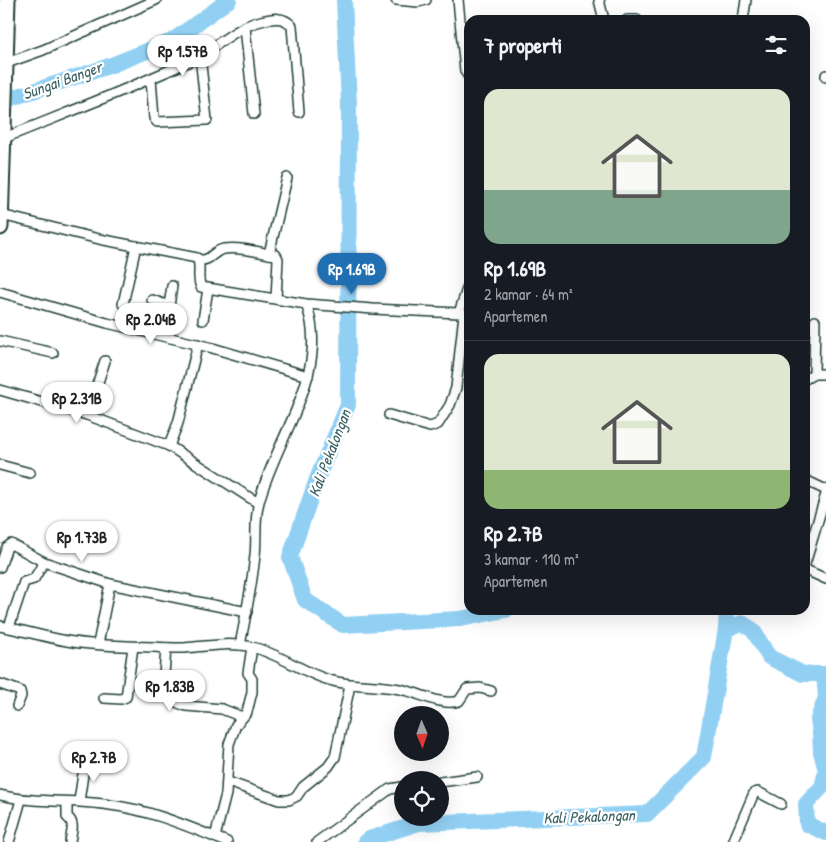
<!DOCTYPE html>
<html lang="id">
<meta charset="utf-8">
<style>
:root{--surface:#171b24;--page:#20242c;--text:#f1f3f6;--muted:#9ea1a6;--line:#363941;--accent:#1f6fb2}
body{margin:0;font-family:"Patrick Hand",sans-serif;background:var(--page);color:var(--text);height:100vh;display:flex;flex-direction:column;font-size:19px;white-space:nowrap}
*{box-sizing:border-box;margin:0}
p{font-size:16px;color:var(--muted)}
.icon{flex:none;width:28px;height:28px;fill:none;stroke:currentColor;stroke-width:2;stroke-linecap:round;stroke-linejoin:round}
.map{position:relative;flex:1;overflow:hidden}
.details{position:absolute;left:464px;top:15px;width:346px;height:600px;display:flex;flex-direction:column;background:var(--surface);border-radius:15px;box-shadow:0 5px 20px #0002}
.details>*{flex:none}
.needle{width:32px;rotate:178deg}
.buttons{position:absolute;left:394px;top:706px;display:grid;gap:10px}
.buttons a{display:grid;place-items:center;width:55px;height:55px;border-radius:50%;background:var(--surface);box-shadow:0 5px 20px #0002;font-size:25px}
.price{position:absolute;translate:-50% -42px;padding:0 11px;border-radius:18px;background:#fff;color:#222;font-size:16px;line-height:32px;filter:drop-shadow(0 1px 2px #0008)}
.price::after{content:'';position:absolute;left:50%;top:30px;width:15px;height:11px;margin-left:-8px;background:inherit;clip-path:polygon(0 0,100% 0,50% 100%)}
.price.selected{background:var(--accent);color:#fff}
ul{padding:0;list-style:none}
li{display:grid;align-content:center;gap:10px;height:265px;padding:0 20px}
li+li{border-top:1px solid var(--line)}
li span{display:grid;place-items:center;height:155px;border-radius:15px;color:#555}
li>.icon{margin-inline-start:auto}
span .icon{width:90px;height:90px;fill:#fffc;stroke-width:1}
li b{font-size:21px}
h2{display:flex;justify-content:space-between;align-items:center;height:60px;padding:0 20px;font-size:21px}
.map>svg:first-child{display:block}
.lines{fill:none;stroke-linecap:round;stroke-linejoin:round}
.river{stroke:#92d0f3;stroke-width:16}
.minor-casing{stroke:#1f3d34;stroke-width:12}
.primary-casing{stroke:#1f3d34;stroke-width:19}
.minor{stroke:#fff;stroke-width:9}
.primary{stroke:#fff;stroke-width:15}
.labels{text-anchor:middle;stroke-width:4.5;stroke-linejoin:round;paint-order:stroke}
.water-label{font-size:16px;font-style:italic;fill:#3c6264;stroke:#fff}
</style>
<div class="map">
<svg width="826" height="842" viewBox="0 0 826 842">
<rect width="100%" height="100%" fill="#fff"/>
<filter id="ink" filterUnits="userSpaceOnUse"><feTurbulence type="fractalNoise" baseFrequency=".02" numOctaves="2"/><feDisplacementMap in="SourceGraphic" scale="10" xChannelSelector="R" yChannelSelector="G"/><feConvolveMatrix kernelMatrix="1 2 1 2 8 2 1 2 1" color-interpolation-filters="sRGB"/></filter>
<g filter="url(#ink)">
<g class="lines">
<g class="river">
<path d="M 344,0 L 349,104 L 348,405 L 317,479 L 290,557 L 305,600 L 343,625 L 460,619 L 506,610"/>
<path d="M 0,102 L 109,66 L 172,41 L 229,0"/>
<path d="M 726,629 L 742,623 L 753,630 L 769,657 L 803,674 L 824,674 L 826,697 L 818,719 L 820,733 L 821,752 L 826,771 L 822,787 L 806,804 L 807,824 L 826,833"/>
<path d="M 365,842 L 369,839 L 419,823 L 647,814 L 704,757 L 726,629 L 727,610"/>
</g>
<g class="minor-casing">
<g id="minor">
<path d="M 396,0 L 418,2 L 426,0"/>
<path d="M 458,0 L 465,71 L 469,77"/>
<path d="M 599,0 L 604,20"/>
<path d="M 627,20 L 637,20"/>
<path d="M 743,20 L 746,0"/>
<path d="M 245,27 L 254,114"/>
<path d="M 1,65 L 43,50 L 156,0"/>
<path d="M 826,77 L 826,75"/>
<path d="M 151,79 L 154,118 L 157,122 L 207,120 L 200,56"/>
<path d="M 2,139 C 66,113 130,89 192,60 C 215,49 235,27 261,21 C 273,18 284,16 292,26 L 299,112"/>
<path d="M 1,215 L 99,239 L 197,258 C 202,266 196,277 201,287 L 306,304 L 373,309 L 459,313 L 469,283"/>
<path d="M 199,260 C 212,261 212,251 224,249 C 238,247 255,251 269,254"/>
<path d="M 0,292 L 107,323 L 209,347 L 308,376"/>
<path d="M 276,299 L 278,259 L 276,255 L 269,254 L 287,178"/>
<path d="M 152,300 L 169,306"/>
<path d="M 123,304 L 136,246"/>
<path d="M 203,320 L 208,289"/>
<path d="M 160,335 L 169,306 L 172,286"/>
<path d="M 0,341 L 53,353"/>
<path d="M 814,374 L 815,321"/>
<path d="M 805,379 L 814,374 L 826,374"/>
<path d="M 0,390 L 87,415 L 169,446 L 258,503"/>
<path d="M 87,415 L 105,361"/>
<path d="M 389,415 L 430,427 L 438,424 L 450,405 L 456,388 L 464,314"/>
<path d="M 169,446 L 178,423 L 198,344"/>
<path d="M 0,465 L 30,473"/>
<path d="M 805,480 L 826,490"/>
<path d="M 805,564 L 826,494"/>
<path d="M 0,567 L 7,547 L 11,544 L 44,562 L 110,584 L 98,644"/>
<path d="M 805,567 L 806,570 L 826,579"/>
<path d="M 110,584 L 247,612"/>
<path d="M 0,626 C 22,630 44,637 67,641 C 95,646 125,646 154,647 C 164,648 174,648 184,648 C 207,646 230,642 252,647 C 280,654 302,672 329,680 C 356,688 381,683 408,691 C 423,695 443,706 459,701 L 467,689 L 480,688 L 491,691"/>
<path d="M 9,627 L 24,582 L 34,579 L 44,562"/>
<path d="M 240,645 C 246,615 252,585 255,555 C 257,538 254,519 259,502 C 275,439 332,371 306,304"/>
<path d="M 166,648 L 164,675 L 175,691 L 178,703 L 186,706 L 222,709 L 242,717"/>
<path d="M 0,684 L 20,691 L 21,696 L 17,706"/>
<path d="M 104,698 L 121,699 L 126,697 L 133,647"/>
<path d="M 228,782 L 279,800 L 289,800 L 297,796 L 303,787 L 328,767 L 335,757 L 350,685"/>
<path d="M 440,782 L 477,777"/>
<path d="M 0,795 C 37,804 73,799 110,805 C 151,810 189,827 227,842"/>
<path d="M 79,801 L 85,761"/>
<path d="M 67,803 L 67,817 C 76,823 71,833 70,842"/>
<path d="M 215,837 L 226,794 L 229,744 L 236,725 L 247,712 L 252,692 L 252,679 L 248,673 L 252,647"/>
<path d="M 9,842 L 21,800"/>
<path d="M 317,842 L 390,789 L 402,787"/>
<path d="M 733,842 L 754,793 L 758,792 L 781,804"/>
</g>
</g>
<g class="primary-casing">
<path id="primary" d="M 0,227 L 7,0"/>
</g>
<use href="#minor" class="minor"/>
<use href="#primary" class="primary"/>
</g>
</g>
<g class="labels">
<g class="water-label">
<text transform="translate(62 80) rotate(-20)" y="6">Sungai Banger</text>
<text transform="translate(329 453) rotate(-69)" y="6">Kali Pekalongan</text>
<text transform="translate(589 816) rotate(-2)" y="6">Kali Pekalongan</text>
</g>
</g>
</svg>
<div class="buttons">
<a><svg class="needle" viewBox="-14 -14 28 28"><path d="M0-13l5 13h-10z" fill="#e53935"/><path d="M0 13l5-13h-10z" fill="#9ea1a6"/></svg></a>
<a><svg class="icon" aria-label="locate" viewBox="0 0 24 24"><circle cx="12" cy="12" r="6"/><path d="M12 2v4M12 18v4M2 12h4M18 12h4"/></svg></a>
</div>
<b class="price" style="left:183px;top:77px">Rp 1.57B</b>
<b class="price selected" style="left:352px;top:295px">Rp 1.69B</b>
<b class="price" style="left:151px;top:345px">Rp 2.04B</b>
<b class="price" style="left:77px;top:424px">Rp 2.31B</b>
<b class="price" style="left:82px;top:563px">Rp 1.73B</b>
<b class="price" style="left:170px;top:712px">Rp 1.83B</b>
<b class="price" style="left:94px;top:783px">Rp 2.7B</b>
<section class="details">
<h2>7 properti<svg class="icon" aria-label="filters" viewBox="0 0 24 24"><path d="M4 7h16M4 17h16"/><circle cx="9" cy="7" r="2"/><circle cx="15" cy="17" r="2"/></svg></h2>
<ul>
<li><span style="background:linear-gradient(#dfe7d0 65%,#7fa58c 0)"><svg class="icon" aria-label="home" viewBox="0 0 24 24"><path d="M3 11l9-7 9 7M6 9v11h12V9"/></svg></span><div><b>Rp 1.69B</b><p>2 kamar · 64 m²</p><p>Apartemen</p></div></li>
<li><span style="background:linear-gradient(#dfe7d0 75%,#8fb573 0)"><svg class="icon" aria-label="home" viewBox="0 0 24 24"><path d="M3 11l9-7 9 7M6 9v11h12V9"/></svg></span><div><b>Rp 2.7B</b><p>3 kamar · 110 m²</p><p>Apartemen</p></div></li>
</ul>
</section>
</div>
